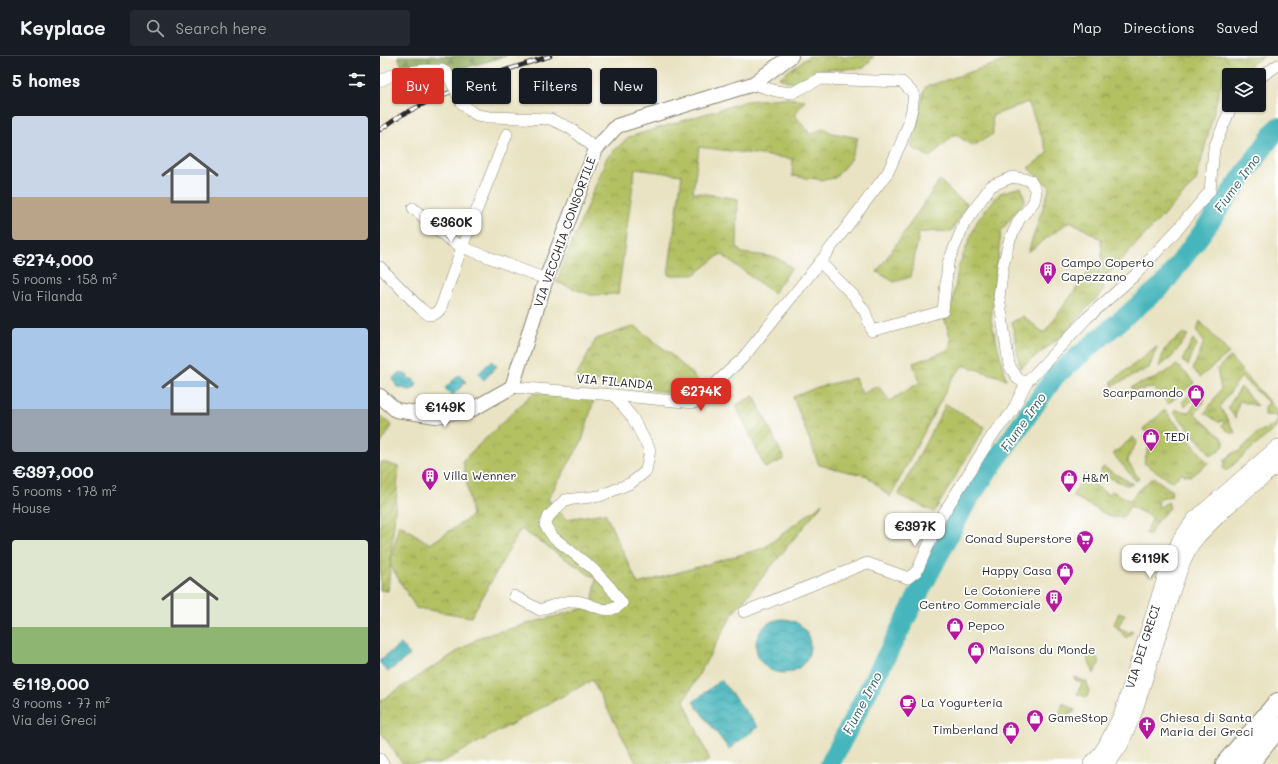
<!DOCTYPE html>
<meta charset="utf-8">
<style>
:root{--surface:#171b24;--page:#242831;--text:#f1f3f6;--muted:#9ea1a6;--line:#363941;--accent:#d93025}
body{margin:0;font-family:Mali,sans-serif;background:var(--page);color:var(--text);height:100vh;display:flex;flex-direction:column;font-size:15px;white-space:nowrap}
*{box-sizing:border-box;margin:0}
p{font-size:13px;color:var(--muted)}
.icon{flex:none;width:22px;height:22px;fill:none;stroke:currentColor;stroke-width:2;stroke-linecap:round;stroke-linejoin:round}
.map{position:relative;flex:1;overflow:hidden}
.details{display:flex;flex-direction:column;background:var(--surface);width:380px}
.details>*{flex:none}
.top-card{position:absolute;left:12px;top:12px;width:380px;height:36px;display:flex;gap:8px}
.tools{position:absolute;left:842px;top:12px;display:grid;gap:8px}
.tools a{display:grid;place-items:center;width:44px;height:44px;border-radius:4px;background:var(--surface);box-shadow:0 1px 3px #0004;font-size:20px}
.price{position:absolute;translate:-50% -34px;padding:0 9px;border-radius:8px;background:#fff;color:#222;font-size:13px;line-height:26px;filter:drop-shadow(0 1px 2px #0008)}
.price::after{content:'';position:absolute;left:50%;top:24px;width:12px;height:9px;margin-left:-6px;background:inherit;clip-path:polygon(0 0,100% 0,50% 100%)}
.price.current{background:var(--accent);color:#fff}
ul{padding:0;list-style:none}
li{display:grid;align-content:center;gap:8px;height:212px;padding:0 12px}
li span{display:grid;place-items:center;height:124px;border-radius:4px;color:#555}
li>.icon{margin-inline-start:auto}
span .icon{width:72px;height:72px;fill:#fffc;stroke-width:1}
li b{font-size:17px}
h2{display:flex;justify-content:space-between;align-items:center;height:48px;padding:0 12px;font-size:17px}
.tag{padding:0 14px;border-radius:4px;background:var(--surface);box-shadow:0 1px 3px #0004;font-size:14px;line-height:36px}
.tag.current{background:var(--accent);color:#fff}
header{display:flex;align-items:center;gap:24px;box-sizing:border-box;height:56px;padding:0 20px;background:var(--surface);border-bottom:1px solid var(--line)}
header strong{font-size:19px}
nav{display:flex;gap:22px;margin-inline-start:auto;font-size:14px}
.search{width:280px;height:36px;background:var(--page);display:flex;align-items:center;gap:10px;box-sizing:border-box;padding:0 14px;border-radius:4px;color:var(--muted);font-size:15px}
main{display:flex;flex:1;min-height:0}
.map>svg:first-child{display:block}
.grass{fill:url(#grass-tufts);stroke:#6f7648}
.forest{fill:url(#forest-firs);stroke:#5c6942}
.park{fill:url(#park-crowns);stroke:#6f7648}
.garden{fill:url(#garden-furrows);stroke:#6f7648}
.water{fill:url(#water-waves);stroke:#387074}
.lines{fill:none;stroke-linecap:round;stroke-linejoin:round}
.river{stroke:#46b6bc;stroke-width:20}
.minor-casing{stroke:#8a8777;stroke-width:12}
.tertiary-casing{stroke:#8a8777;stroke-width:16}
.secondary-casing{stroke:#8a8777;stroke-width:16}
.motorway-casing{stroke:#8a8777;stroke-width:22}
.minor{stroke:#fff;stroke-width:11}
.tertiary{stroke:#fff;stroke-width:14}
.secondary{stroke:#fff;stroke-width:15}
.motorway{stroke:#fff;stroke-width:20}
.rail-casing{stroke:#2b2b2b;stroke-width:4.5}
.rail{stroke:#fff;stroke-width:3;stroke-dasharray:9;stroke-linecap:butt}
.minor-bridge-casing{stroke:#8a8777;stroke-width:12;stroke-linecap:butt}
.minor-bridge{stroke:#fff;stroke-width:11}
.labels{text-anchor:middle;stroke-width:3.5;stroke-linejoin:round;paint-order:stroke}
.street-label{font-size:12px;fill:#2b2b2b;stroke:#fff}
.poi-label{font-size:12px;fill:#2b2b2b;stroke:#fff;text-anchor:start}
.water-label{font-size:13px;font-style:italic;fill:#366365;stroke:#fff}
</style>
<header>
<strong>Keyplace</strong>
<div class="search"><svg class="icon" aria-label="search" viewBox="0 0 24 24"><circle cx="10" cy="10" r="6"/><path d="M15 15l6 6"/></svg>Search here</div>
<nav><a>Map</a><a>Directions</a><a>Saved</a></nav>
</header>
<main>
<section class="details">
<h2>5 homes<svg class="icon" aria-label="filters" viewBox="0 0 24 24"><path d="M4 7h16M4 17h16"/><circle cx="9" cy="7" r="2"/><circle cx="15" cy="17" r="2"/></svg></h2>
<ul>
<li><span style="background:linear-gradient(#c9d6e8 65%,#b9a48a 0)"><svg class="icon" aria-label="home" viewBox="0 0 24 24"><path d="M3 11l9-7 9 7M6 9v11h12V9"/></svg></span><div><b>€274,000</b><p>5 rooms · 158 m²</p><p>Via Filanda</p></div></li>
<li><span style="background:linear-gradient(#a9c7e8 65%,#9aa5b1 0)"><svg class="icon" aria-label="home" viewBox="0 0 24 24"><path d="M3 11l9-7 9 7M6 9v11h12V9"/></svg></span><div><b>€397,000</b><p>5 rooms · 178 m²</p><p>House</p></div></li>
<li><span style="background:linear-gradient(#dfe7d0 70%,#8fb573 0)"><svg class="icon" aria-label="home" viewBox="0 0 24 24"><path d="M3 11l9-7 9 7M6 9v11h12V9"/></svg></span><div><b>€119,000</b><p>3 rooms · 77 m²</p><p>Via dei Greci</p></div></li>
</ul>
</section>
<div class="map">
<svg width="898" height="708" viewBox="0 0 898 708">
<defs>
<pattern id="grass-tufts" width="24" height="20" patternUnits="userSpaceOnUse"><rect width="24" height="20" fill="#b3c164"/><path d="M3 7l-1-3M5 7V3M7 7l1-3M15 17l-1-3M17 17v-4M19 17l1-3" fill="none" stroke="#929d53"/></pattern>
<pattern id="forest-firs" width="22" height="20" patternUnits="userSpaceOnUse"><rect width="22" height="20" fill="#8ea75a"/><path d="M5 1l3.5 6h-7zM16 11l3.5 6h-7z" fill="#74884b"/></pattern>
<pattern id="park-crowns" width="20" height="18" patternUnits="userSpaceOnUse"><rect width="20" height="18" fill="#b3c164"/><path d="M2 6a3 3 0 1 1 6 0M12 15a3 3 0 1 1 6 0" fill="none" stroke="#929d53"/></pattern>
<pattern id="garden-furrows" width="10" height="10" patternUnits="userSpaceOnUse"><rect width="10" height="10" fill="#b3c164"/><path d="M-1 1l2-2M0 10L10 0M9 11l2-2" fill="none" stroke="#929d53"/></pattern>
<pattern id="water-waves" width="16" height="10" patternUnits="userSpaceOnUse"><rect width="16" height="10" fill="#46b6bc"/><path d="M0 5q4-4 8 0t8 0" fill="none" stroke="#3b9499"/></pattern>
</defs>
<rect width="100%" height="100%" fill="#fff"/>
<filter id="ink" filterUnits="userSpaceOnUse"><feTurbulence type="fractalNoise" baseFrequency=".025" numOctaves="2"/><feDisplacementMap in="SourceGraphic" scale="8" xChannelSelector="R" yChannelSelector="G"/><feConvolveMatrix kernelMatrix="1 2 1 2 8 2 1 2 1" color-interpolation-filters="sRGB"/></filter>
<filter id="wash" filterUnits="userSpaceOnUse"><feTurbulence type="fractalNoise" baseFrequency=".012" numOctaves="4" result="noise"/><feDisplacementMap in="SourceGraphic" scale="16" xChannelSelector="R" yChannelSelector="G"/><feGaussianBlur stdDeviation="0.9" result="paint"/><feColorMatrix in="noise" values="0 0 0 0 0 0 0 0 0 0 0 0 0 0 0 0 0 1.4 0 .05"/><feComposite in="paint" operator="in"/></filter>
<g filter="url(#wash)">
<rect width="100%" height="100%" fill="#e9e3c3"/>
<g class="grass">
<path d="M 820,265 L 849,297 L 820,321 L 813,313 L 824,286 L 817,276 Z"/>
<path d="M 802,278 L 808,279 L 792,301 L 779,311 L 784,294 Z"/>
<path d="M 813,283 L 817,289 L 812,299 L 808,309 L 802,305 Z"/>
<path d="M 777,291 L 769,312 L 732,330 L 732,325 Z"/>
<path d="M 850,301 L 898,356 L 898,370 L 846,415 L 842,411 L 845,409 L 844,404 L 855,396 L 859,396 L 877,377 L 896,368 L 898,360 L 884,359 L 884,351 L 889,347 L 861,321 L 848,339 L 847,339 L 840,351 L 855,376 L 852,378 L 842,370 L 844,366 L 841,364 L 840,367 L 825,357 L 841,333 L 837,313 Z"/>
<path d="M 797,309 L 815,326 L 788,348 L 774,332 L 752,334 L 751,331 L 776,322 Z"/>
<path d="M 820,329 L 825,344 L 815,358 L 844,384 L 844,390 L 832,400 L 793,355 L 795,354 L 809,356 L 817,345 L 814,343 L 805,350 L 802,346 Z"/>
<path d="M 861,331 L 877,350 L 859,345 L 855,362 L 848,351 Z"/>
<path d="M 566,348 L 605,371 L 554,456 L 518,439 Z"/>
<path d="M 785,354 L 828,407 L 812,420 L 804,419 L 802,417 L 792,426 L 764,407 L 772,381 L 763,373 Z"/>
<path d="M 753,381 L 757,386 L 749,400 L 748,406 L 759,423 L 756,425 L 733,398 Z"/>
<path d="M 723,411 L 753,428 L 746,429 L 720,417 Z"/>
<path d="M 704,418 L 715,425 L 714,428 L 728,439 L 732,435 L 749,444 L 773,421 L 791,434 L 792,440 L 779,442 L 778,452 L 788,446 L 790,452 L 776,466 L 769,480 L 765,477 L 773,462 L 750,450 L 743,461 L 731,461 L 693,440 Z"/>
<path d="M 739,557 L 745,558 L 738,571 L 750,577 L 752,574 L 753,576 L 746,582 L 734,568 Z"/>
<path d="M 711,596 L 720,605 L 714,618 L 707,601 Z"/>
<path d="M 695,621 L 707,626 L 709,636 L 707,641 L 697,638 L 702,627 L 694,623 Z"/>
<path d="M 683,647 L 694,653 L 695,655 L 685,660 L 679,660 Z"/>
</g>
<path class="forest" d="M 18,0 L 126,0 L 85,12 L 48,31 L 23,13 Z"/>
<g class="park">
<path d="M 429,0 L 494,0 L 484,12 L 440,14 L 412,27 L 399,22 Z"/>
<path d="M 639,0 L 884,0 L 855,19 L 849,19 L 849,23 L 841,28 L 816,125 L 723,223 L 721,183 L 690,165 L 648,196 L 670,131 L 648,112 L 668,97 L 648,46 L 612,60 L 613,78 L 593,90 L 575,78 L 550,101 L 531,91 L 545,31 Z"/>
<path d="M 404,42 L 425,44 L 415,59 L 430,78 L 444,72 L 452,77 L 478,82 L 470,104 L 455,122 L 444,124 L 412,120 L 413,103 L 319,91 L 313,136 L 358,143 L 357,190 L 361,197 L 396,201 L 412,212 L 393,237 L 341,198 L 314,219 L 288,219 L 302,119 L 255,113 L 238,238 L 211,239 L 176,226 L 227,101 L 249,81 L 367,45 Z"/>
<path d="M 560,124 L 577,141 L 588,148 L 571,176 L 557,175 L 539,177 L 531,221 L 514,226 L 497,216 Z"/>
<path d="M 641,131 L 645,144 L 621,175 L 611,264 L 626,323 L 583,309 L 571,325 L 510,441 L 487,420 L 439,409 L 413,341 L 438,331 L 475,322 L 482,338 L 498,330 L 510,345 L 540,326 L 533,307 L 569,294 L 571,284 L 564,261 L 572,248 L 579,209 L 598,163 L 620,137 Z"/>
<path d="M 717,204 L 724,234 L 680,282 L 640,312 L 632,266 L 643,260 L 664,277 Z"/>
<path d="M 255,270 L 293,300 L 317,323 L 317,336 L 304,340 L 254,330 L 195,323 L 216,283 Z"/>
<path d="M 153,337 L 215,340 L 202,385 L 168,443 L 186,463 L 225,457 L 258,528 L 384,492 L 443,447 L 354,556 L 304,645 L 330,704 L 323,708 L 257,708 L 212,624 L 59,708 L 23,708 L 0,675 L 0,645 L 100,581 L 212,550 L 216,523 L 141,473 L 91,561 L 36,552 L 10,509 L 19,468 L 50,488 L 92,460 L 83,404 Z"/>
</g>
<g class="garden">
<path d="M 374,340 L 404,403 L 385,412 L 356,349 Z"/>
<path d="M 0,359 L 12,370 L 0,389 Z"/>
<path d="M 0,405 L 19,411 L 8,535 L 0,534 Z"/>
</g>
<g class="water">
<path d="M 111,305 L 117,310 L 104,324 L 98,318 Z"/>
<path d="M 20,316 L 27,319 L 29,323 L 33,323 L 37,327 L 35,332 L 30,334 L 17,331 L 13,323 L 16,319 Z"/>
<path d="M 79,319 L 86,326 L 72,340 L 65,332 Z"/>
<circle cx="403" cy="590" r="27"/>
<path d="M 21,588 L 30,599 L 8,616 L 0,607 L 0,604 Z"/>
<path d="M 341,624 L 378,671 L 349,693 L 313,646 Z"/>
</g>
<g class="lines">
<path class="river" d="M 450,708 L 587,445 L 676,319 L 784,228 L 827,170 L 898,71"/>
</g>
</g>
<g filter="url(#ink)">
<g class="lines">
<g class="minor-casing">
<g id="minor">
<path d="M 879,22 L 898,9"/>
<path d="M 0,25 L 16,17 L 45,14 L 62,14 L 67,17"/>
<path d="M 373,28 L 396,35 L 412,37 L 440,23 L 522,26 L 534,38 L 532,53 L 528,69 L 521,87 L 508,116 L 440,206 L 473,239 L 485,256 L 492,275 L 563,255 L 568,207 L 584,168 L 611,130 L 632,121 L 650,124 L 656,135 L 654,146 L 639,164 L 629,186 L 623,210 L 619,241 L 629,309 L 638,323 L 646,327 L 707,262 L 755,219 L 798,173 L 830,135 L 834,92 L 852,49"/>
<path d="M 82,47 L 90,55 L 97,59 L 109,61 L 170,63 L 190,72 L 216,93"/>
<path d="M 33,152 L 67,182 L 82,191 L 166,223"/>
<path d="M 0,211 L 41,253 L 49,259 L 55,258 L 60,254 L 82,191 L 127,78"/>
<path d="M 132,331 L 234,339 L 314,347 L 362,303 L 440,206"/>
<path d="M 134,540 L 160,554 C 168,551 186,545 194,545 C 212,545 226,563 242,547 L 230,531 L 212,512 L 173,481 L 165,469 L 169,460 L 185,444 L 220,440 L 251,427 L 266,415 L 270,394 L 252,361 L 234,339"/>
<path d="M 364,556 L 487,507 L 528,522 L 537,515 L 560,463 L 612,380 L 632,356 L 646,327"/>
<path d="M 0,703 L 3,708"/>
</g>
</g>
<g class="tertiary-casing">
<path id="tertiary" d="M 0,340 L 16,354 L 56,360 L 93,353 L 132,331 L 166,223 L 216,93 L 237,70 L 373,28 L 411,0"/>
</g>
<g class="secondary-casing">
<g id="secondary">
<path d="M 711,708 L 719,700 L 726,689 L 742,657 L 789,509 L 800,484 L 814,464 L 898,391"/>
<path d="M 727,708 L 740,690 L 754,657 L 792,536 L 801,510 L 811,489 L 819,479 L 847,451 L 898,408"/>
</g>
</g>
<g class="motorway-casing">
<g id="motorway">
<path d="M 846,708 L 898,647"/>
<path d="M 868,708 L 898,671"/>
</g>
</g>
<use href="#minor" class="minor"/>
<use href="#tertiary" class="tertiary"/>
<use href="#secondary" class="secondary"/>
<use href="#motorway" class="motorway"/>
<g class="rail-casing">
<path id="rail" d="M 0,74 L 20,60 L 53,43 L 123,15 L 170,0"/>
</g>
<use href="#rail" class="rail"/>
<g class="minor-bridge-casing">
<path id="minor-bridge" d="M 67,17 L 82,47"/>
</g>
<use href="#minor-bridge" class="minor-bridge"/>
</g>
</g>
<defs>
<g id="building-pin" transform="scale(0.9)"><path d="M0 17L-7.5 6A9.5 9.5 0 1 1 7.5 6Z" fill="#b5179e" stroke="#fff"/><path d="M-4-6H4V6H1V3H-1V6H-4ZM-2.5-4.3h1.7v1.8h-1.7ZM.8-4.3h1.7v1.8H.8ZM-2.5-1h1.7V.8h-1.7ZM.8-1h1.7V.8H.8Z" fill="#fff"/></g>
<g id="shop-pin" transform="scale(0.9)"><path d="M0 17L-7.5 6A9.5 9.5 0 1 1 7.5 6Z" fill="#b5179e" stroke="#fff"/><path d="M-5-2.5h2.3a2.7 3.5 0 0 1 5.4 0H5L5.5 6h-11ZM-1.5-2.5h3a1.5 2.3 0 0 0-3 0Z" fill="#fff"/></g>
<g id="supermarket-pin" transform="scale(0.9)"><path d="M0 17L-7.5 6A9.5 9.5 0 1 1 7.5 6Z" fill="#b5179e" stroke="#fff"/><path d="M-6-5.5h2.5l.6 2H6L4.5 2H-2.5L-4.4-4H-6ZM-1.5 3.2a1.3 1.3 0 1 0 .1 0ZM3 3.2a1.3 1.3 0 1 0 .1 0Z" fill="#fff"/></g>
<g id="cafe-pin" transform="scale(0.9)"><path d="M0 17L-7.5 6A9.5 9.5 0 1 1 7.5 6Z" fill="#b5179e" stroke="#fff"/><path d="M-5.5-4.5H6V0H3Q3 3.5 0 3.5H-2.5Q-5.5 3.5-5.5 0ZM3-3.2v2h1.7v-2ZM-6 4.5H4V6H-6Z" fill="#fff"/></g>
<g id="church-pin" transform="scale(0.9)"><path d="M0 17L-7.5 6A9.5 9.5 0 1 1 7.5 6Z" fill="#b5179e" stroke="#fff"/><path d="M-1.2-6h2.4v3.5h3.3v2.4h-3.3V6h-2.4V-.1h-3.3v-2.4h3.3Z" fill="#fff"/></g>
</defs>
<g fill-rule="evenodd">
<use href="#building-pin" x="668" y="214"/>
<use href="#shop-pin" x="816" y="337"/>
<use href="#shop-pin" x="771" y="381"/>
<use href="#building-pin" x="50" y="420"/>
<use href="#shop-pin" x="689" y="422"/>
<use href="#supermarket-pin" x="705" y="483"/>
<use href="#shop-pin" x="685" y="515"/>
<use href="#building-pin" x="674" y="542"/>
<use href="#shop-pin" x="575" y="570"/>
<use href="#shop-pin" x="596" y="594"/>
<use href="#cafe-pin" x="528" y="647"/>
<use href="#shop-pin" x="655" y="662"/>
<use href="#church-pin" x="767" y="669"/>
<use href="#shop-pin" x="631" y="674"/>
</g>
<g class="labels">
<g class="street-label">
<text transform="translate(185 176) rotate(-70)" y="4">VIA VECCHIA CONSORTILE</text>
<text transform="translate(235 326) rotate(5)" y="4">VIA FILANDA</text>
<text transform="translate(763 591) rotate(-72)" y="4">VIA DEI GRECI</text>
</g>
<g class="poi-label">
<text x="681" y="211">Campo Coperto<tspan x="681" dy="14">Capezzano</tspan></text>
<text x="803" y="341" text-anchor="end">Scarpamondo</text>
<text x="784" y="385">TEDi</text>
<text x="63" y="424">Villa Wenner</text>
<text x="702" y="426">H&amp;M</text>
<text x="692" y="487" text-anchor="end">Conad Superstore</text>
<text x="672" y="519" text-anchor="end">Happy Casa</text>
<text x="661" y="539" text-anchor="end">Le Cotoniere<tspan x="661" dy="14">Centro Commerciale</tspan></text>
<text x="588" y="574">Pepco</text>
<text x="609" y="598">Maisons du Monde</text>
<text x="541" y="651">La Yogurteria</text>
<text x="668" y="666">GameStop</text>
<text x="780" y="666">Chiesa di Santa<tspan x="780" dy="14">Maria dei Greci</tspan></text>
<text x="618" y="678" text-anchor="end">Timberland</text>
</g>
<g class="water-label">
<text transform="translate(857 127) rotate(-54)" y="5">Fiume Irno</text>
<text transform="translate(643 366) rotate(-55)" y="5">Fiume Irno</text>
<text transform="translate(482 647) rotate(-62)" y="5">Fiume Irno</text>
</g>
</g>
</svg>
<div class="tools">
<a><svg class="icon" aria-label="layers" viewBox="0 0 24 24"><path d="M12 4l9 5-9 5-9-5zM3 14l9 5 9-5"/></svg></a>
</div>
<b class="price" style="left:71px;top:187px">€360K</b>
<b class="price current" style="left:321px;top:356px">€274K</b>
<b class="price" style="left:65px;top:372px">€149K</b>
<b class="price" style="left:535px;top:491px">€397K</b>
<b class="price" style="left:770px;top:523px">€119K</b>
<div class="top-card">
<a class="tag current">Buy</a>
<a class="tag">Rent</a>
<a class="tag">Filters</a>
<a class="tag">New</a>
</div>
</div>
</main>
